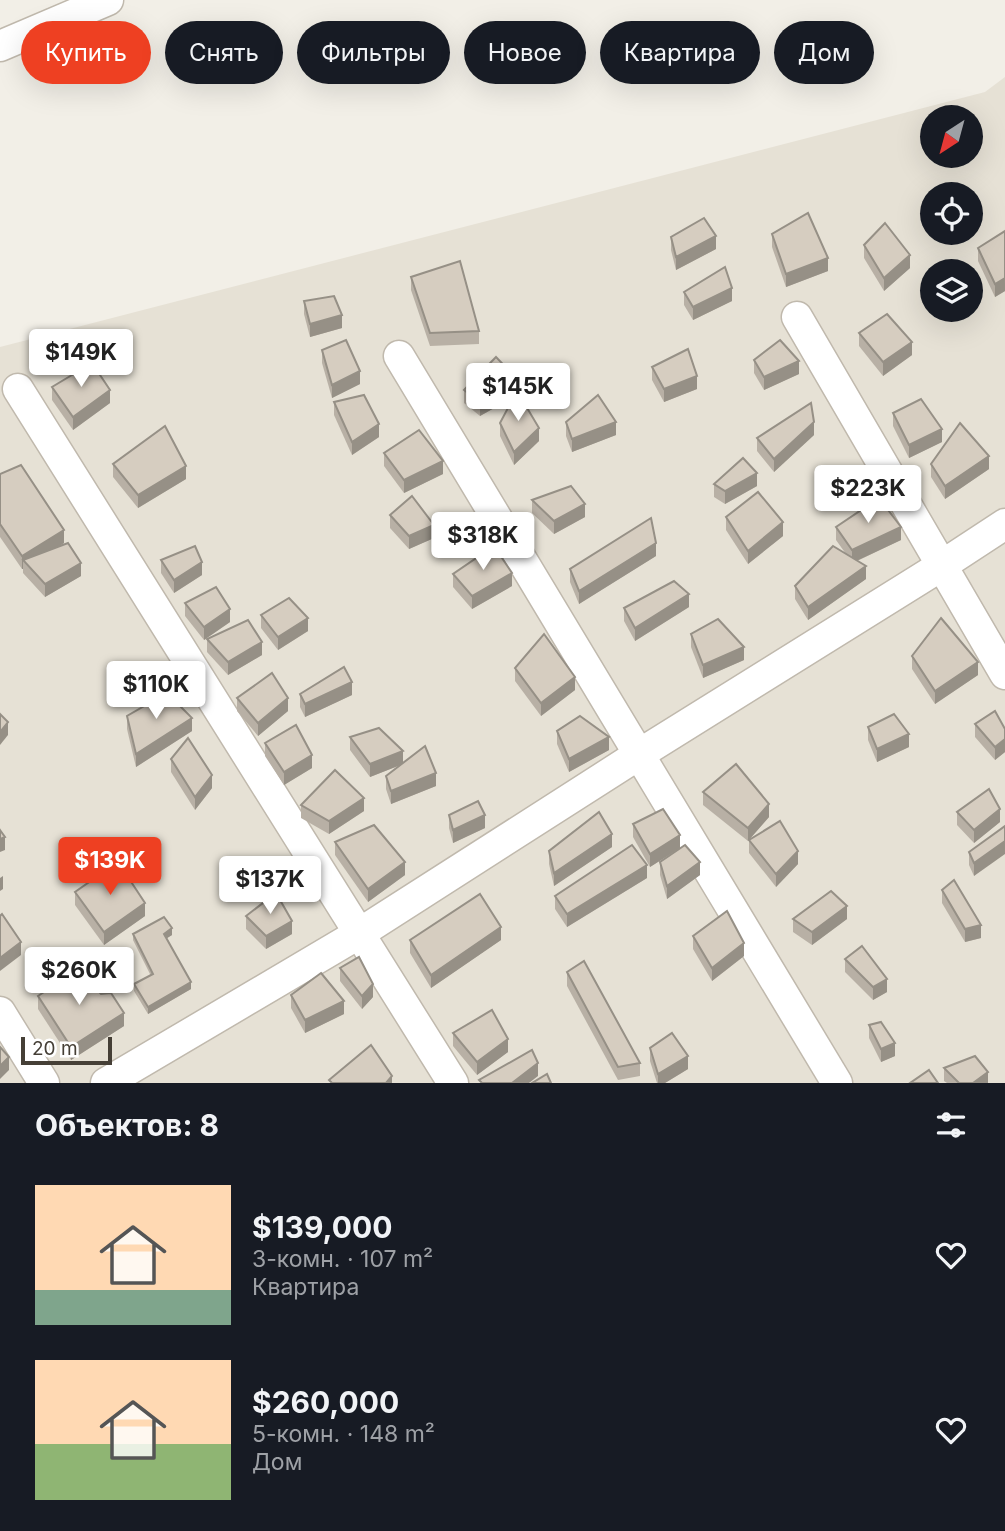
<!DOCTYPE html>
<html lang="ru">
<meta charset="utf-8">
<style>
:root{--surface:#171b24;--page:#20242c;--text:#f1f3f6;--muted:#9ea1a6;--accent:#ee4022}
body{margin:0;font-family:Inter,sans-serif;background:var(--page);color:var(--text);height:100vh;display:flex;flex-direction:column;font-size:26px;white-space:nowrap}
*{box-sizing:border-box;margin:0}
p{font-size:23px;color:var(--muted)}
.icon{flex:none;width:38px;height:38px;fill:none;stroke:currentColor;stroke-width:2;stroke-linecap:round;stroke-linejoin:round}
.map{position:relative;height:1083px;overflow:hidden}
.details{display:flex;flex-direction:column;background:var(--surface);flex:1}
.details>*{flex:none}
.guide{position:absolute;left:21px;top:21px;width:964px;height:63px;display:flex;gap:14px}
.needle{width:46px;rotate:216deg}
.fabs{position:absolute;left:920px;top:105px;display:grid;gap:14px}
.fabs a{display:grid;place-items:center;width:63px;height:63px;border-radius:50%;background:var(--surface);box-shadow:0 7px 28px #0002;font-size:35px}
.scale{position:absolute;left:21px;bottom:18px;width:91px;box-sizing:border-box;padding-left:7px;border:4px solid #453f36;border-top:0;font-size:19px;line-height:24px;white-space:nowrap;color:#453f36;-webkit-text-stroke:5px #fff;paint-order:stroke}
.price{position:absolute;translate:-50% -60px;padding:0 16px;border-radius:7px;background:#fff;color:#222;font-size:23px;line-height:46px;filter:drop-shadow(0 2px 4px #0008)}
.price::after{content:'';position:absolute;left:50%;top:42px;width:21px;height:16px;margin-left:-10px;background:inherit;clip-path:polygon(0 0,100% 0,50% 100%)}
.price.current{background:var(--accent);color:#fff}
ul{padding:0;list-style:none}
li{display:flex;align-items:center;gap:21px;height:175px;padding:0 35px}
li span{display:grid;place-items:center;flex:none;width:196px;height:140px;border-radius:0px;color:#555}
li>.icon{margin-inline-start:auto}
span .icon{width:84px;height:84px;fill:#fffc;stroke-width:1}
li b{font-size:30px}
h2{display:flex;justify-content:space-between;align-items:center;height:84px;padding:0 35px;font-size:30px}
.chip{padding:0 24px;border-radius:32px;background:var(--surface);box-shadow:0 7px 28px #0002;font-size:24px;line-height:63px}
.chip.current{background:var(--accent);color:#fff}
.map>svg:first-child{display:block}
.residential{fill:#e6e1d5;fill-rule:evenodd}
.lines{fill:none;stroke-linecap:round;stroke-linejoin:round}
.street-casing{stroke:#c0b9ad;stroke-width:33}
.street{stroke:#fff;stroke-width:30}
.wall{fill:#b8b0a5}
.shaded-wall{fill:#969086}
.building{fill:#d6cdc0;stroke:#969086;stroke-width:2}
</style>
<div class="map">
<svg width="1005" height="1083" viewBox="0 0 1005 1083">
<rect width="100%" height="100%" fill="#f2efe7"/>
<path class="residential" d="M 1005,77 L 1005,1083 L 0,1083 L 0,347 L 985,92 ZM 933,117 L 971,117 L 971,156 L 933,156 ZM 933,194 L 971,194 L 971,233 L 933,233 ZM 933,271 L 971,271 L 971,310 L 933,310 Z"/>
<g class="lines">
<g class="street-casing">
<g id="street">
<path d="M 0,46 L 108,0"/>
<path d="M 797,317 L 1005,674"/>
<path d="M 399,356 L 837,1083"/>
<path d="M 18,389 L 453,1083"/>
<path d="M 0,1012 L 44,1083"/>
<path d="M 106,1083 L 360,933 L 638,755 L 941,566 L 1005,524"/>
</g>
</g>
<use href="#street" class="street"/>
</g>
<g class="wall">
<path d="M 1005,231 L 1005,291 L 995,297 L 978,261 L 978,248 Z"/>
<path d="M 772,234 L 828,271 L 786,287 L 772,247 Z"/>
<path d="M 671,237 L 716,249 L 676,270 L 671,250 Z"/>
<path d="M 864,245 L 910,268 L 884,291 L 864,258 Z"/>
<path d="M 411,277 L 479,331 L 479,344 L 430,346 L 411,290 Z"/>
<path d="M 684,292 L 732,301 L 693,320 L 684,305 Z"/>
<path d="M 304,301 L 342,328 L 310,337 L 304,314 Z"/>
<path d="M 859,333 L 912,355 L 883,376 L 859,346 Z"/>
<path d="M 322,350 L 360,384 L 332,398 L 322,363 Z"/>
<path d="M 754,360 L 799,374 L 764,390 L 754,373 Z"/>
<path d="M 652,367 L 697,389 L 664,402 L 652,380 Z"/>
<path d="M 52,387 L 110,403 L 73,430 L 52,400 Z"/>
<path d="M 464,390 L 519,394 L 539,441 L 514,465 L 500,436 L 500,423 L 514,397 L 480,416 L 464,403 Z"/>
<path d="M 334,402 L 379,437 L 352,455 L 334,415 Z"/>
<path d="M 893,413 L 942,442 L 909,458 L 893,426 Z"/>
<path d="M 566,422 L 616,435 L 572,452 L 566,436 Z"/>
<path d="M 814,435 L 774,472 L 757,451 L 757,438 Z"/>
<path d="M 384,453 L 443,474 L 404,493 L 384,466 Z"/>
<path d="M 113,464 L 186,479 L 138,508 L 113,477 Z"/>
<path d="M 931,464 L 989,469 L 945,499 L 931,477 Z"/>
<path d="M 0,474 L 64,543 L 60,546 L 81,576 L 45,597 L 23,573 L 23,569 L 22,569 L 0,537 Z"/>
<path d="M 714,484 L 757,486 L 725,504 L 714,497 Z"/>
<path d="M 532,500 L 585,517 L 554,534 L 532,513 Z"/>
<path d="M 390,515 L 434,538 L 409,549 L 390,528 Z"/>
<path d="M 726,517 L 783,536 L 748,564 L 726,530 Z"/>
<path d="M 836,527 L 901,540 L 857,561 L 866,579 L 808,620 L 795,599 L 795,586 L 846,554 L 836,540 Z"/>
<path d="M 656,556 L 579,604 L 570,582 L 570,569 Z"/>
<path d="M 161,560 L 202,575 L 174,593 L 161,573 Z"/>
<path d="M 453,574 L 512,586 L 472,609 L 453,587 Z"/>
<path d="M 185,603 L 230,622 L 204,640 L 185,616 Z"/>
<path d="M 689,607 L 635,641 L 624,621 L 624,608 Z"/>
<path d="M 261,615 L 308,631 L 278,650 L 261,628 Z"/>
<path d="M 691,634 L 744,660 L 703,678 L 691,647 Z"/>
<path d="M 207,639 L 262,655 L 228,675 L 207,652 Z"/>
<path d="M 912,656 L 978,675 L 935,704 L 912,669 Z"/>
<path d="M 515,668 L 575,690 L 541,716 L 515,681 Z"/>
<path d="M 300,694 L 352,695 L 305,717 L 300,707 Z"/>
<path d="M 237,698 L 288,711 L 258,736 L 237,711 Z"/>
<path d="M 127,716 L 192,731 L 136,767 L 127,729 Z"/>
<path d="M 975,724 L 1005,729 L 1005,752 L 995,760 L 975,737 Z"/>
<path d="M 868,727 L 909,747 L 877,762 L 868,740 Z"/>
<path d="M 557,731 L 609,750 L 569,772 L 557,744 Z"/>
<path d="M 350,737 L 403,763 L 436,786 L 391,804 L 386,789 L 386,776 L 403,764 L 370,777 L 350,750 Z"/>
<path d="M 265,743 L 312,768 L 284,785 L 265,756 Z"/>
<path d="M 171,759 L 212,788 L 195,810 L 171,772 Z"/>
<path d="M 703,792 L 769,817 L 748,841 L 703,805 Z"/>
<path d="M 301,805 L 364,811 L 329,834 L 301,818 Z"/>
<path d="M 957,812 L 1000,822 L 974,843 L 957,825 Z"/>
<path d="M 449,815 L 485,828 L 453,843 L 449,828 Z"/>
<path d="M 633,824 L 680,848 L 650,867 L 633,837 Z"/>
<path d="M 1005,826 L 974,876 L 969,865 L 969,852 Z"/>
<path d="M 749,840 L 798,864 L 776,887 L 749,853 Z"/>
<path d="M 335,842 L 405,875 L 368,902 L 335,855 Z"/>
<path d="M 612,847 L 554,886 L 549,864 L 549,851 Z"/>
<path d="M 660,862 L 700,875 L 667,899 L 660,875 Z"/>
<path d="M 647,878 L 567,927 L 555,909 L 555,896 Z"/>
<path d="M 942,890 L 981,938 L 965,942 L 942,903 Z"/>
<path d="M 75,892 L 145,916 L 104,945 L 75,905 Z"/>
<path d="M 246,916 L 292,934 L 266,949 L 246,929 Z"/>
<path d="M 793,919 L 847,919 L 812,945 L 793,932 Z"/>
<path d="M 133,934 L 172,935 L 167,938 L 191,989 L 148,1014 L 134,991 L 134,984 L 151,976 L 133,940 Z"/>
<path d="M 693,936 L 744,956 L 712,981 L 693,949 Z"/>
<path d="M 410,940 L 501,940 L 431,988 L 410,953 Z"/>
<path d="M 845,959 L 887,992 L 873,1000 L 845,972 Z"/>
<path d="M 340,968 L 373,997 L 362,1009 L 340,981 Z"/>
<path d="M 567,972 L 640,1063 L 640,1076 L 618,1080 L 567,986 Z"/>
<path d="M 291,995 L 344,1014 L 305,1033 L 291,1008 Z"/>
<path d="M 38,996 L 124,1026 L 71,1060 L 38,1009 Z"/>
<path d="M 869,1025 L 895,1056 L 881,1062 L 869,1038 Z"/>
<path d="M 453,1033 L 508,1052 L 477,1075 L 453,1046 Z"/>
<path d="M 650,1048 L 688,1069 L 665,1083 L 657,1083 L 650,1061 Z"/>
<path d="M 944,1068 L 988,1083 L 947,1083 L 944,1081 Z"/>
</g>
<g class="shaded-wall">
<path d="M 716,236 L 716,249 L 676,270 L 676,257 Z"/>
<path d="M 910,255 L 910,268 L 884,291 L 884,278 Z"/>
<path d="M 828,258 L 828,271 L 786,287 L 786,274 Z"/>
<path d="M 1005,278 L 1005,291 L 995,297 L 995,284 Z"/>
<path d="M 732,288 L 732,301 L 693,320 L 693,307 Z"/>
<path d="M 342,315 L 342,328 L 310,337 L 310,324 Z"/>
<path d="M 912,342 L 912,355 L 883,376 L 883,362 Z"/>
<path d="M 799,361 L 799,374 L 764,390 L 764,377 Z"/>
<path d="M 360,371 L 360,384 L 332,398 L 332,385 Z"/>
<path d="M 697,376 L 697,389 L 664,402 L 664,389 Z"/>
<path d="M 519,381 L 519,394 L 480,416 L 480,403 Z"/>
<path d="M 110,390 L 110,403 L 73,430 L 73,417 Z"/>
<path d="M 616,422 L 616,435 L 572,452 L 572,439 Z"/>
<path d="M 814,422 L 814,435 L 774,472 L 774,459 Z"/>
<path d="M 379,424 L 379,437 L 352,455 L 352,442 Z"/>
<path d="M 539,428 L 539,441 L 514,465 L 514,452 Z"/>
<path d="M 942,429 L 942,442 L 909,458 L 909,445 Z"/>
<path d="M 989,456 L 989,469 L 945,499 L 945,486 Z"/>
<path d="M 443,461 L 443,474 L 404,493 L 404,480 Z"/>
<path d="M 186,466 L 186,479 L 138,508 L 138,495 Z"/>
<path d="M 757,473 L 757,486 L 725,504 L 725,491 Z"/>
<path d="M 585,504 L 585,517 L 554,534 L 554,521 Z"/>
<path d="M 783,522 L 783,536 L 748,564 L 748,551 Z"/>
<path d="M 434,525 L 434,538 L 409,549 L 409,536 Z"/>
<path d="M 901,527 L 901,540 L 852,563 L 852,550 Z"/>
<path d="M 64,530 L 64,543 L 29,565 L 23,560 L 23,569 L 22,569 L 22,556 Z"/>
<path d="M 656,543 L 656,556 L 579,604 L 579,591 Z"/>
<path d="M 202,562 L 202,575 L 174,593 L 174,580 Z"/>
<path d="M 81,563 L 81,576 L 45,597 L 45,584 Z"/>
<path d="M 866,566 L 866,579 L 808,620 L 808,607 Z"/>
<path d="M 512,573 L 512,586 L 472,609 L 472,596 Z"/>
<path d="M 689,594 L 689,607 L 635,641 L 635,628 Z"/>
<path d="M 230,609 L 230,622 L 204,640 L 204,627 Z"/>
<path d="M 308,618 L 308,631 L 278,650 L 278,637 Z"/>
<path d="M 262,642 L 262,655 L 228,675 L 228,662 Z"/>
<path d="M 744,647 L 744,660 L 703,678 L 703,665 Z"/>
<path d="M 978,662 L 978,675 L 935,704 L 935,691 Z"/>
<path d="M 575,677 L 575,690 L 541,716 L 541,703 Z"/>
<path d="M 352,682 L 352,695 L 305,717 L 305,704 Z"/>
<path d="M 288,698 L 288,711 L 258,736 L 258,723 Z"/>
<path d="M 192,718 L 192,731 L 136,767 L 136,754 Z"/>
<path d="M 8,722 L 8,735 L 0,745 L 0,732 Z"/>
<path d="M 909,734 L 909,747 L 877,762 L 877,749 Z"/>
<path d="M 609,737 L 609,750 L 569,772 L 569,759 Z"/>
<path d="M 1005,739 L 1005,752 L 995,760 L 995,747 Z"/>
<path d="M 403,751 L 403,764 L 370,777 L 370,764 Z"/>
<path d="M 312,755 L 312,768 L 284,785 L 284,772 Z"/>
<path d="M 436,773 L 436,786 L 391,804 L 391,791 Z"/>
<path d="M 212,775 L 212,788 L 195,810 L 195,797 Z"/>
<path d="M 364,798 L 364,811 L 329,834 L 329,821 Z"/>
<path d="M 769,804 L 769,817 L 748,841 L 748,828 Z"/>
<path d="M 1000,809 L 1000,822 L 974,843 L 974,830 Z"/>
<path d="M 485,815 L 485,828 L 453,843 L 453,830 Z"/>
<path d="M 612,834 L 612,847 L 554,886 L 554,873 Z"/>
<path d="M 680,835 L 680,848 L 650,867 L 650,854 Z"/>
<path d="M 5,837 L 5,850 L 0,852 L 0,839 Z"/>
<path d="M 1005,841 L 1005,854 L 974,876 L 974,863 Z"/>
<path d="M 798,851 L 798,864 L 776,887 L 776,874 Z"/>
<path d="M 405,862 L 405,875 L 368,902 L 368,889 Z"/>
<path d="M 700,862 L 700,875 L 667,899 L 667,886 Z"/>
<path d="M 647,865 L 647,878 L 567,927 L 567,914 Z"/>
<path d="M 3,876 L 3,889 L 0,891 L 0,878 Z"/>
<path d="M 145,903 L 145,916 L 104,945 L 104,932 Z"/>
<path d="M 847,906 L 847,919 L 812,945 L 812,932 Z"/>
<path d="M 292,921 L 292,934 L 266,949 L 266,936 Z"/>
<path d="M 981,925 L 981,938 L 965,942 L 965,929 Z"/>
<path d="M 501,927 L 501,940 L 431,988 L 431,975 Z"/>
<path d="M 172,928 L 172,935 L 164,940 L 164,934 Z"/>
<path d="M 21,942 L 21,955 L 0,971 L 0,958 Z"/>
<path d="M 744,943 L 744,956 L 712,981 L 712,968 Z"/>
<path d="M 887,979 L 887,992 L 873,1000 L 873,987 Z"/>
<path d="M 191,982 L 191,989 L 148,1014 L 148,1007 Z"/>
<path d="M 373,984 L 373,997 L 362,1009 L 362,996 Z"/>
<path d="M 344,1001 L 344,1014 L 305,1033 L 305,1020 Z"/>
<path d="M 124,1013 L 124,1026 L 71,1060 L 71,1047 Z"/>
<path d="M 508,1039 L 508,1052 L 477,1075 L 477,1062 Z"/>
<path d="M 895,1043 L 895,1056 L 881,1062 L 881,1049 Z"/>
<path d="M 688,1056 L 688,1069 L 665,1083 L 658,1083 L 658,1074 Z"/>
<path d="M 9,1057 L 9,1070 L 0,1079 L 0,1066 Z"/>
<path d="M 538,1063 L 538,1076 L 529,1083 L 512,1083 Z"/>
<path d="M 988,1072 L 988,1083 L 973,1083 Z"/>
<path d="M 392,1076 L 392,1083 L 386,1083 Z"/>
</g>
<g class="building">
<path d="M 808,213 L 828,258 L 786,274 L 772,234 Z"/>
<path d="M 704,218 L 716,236 L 676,257 L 671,237 Z"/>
<path d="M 885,223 L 910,255 L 884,278 L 864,245 Z"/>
<path d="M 1005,231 L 1005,278 L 995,284 L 978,248 Z"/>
<path d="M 460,261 L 479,331 L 430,333 L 411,277 Z"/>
<path d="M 725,267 L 732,288 L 693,307 L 684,292 Z"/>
<path d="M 334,296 L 342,315 L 310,324 L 304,301 Z"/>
<path d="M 887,314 L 912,342 L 883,362 L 859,333 Z"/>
<path d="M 346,340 L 360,371 L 332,385 L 322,350 Z"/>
<path d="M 780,340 L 799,361 L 764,377 L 754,360 Z"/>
<path d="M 688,349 L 697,376 L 664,389 L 652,367 Z"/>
<path d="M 496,357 L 519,381 L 480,403 L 464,390 Z"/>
<path d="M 92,363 L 110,390 L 73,417 L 52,387 Z"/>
<path d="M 517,391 L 539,428 L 514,452 L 500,423 Z"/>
<path d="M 364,395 L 379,424 L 352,442 L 334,402 Z"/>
<path d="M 598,395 L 616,422 L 572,439 L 566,422 Z"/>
<path d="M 921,399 L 942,429 L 909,445 L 893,413 Z"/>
<path d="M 811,403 L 814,422 L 774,459 L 757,438 Z"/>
<path d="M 960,423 L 989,456 L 945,486 L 931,464 Z"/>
<path d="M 165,426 L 186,466 L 138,495 L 113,464 Z"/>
<path d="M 419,430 L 443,461 L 404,480 L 384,453 Z"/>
<path d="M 743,458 L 757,473 L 725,491 L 714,484 Z"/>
<path d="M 21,465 L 64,530 L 22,556 L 0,524 L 0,474 Z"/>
<path d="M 571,486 L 585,504 L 554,521 L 532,500 Z"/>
<path d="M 758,492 L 783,522 L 748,551 L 726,517 Z"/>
<path d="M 412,496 L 434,525 L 409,536 L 390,515 Z"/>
<path d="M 879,498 L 901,527 L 852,550 L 836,527 Z"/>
<path d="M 651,518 L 656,543 L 579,591 L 570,569 Z"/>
<path d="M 68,543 L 81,563 L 45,584 L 23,560 Z"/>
<path d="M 195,546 L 202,562 L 174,580 L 161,560 Z"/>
<path d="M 494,546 L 512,573 L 472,596 L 453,574 Z"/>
<path d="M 833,546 L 866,566 L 808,607 L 795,586 Z"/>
<path d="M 674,581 L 689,594 L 635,628 L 624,608 Z"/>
<path d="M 216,587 L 230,609 L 204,627 L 185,603 Z"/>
<path d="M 289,598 L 308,618 L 278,637 L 261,615 Z"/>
<path d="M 941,618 L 978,662 L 935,691 L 912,656 Z"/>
<path d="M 718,619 L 744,647 L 703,665 L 691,634 Z"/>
<path d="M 248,620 L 262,642 L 228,662 L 207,639 Z"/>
<path d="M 544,634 L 575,677 L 541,703 L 515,668 Z"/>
<path d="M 344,667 L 352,682 L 305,704 L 300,694 Z"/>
<path d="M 272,673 L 288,698 L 258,723 L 237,698 Z"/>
<path d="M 167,693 L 192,718 L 136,754 L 127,716 Z"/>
<path d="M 995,711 L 1005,729 L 1005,739 L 995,747 L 975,724 Z"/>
<path d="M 0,714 L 8,722 L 0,732 Z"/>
<path d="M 894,714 L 909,734 L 877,749 L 868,727 Z"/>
<path d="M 580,716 L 609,737 L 569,759 L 557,731 Z"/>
<path d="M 296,725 L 312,755 L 284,772 L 265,743 Z"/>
<path d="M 379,728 L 403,751 L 370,764 L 350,737 Z"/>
<path d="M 188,738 L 212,775 L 195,797 L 171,759 Z"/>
<path d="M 425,746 L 436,773 L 391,791 L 386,776 Z"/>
<path d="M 736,764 L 769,804 L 748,828 L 703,792 Z"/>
<path d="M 335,770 L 364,798 L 329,821 L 301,805 Z"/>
<path d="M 989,789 L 1000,809 L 974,830 L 957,812 Z"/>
<path d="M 478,801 L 485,815 L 453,830 L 449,815 Z"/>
<path d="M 663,809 L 680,835 L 650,854 L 633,824 Z"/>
<path d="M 599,812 L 612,834 L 554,873 L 549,851 Z"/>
<path d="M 780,821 L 798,851 L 776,874 L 749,840 Z"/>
<path d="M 374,825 L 405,862 L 368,889 L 335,842 Z"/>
<path d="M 1005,826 L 1005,841 L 974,863 L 969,852 Z"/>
<path d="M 0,830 L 5,837 L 0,839 Z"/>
<path d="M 632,845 L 647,865 L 567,914 L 555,896 Z"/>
<path d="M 685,845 L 700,862 L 667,886 L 660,862 Z"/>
<path d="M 118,862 L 145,903 L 104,932 L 75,892 Z"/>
<path d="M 954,880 L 981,925 L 965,929 L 942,890 Z"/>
<path d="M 831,891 L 847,906 L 812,932 L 793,919 Z"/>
<path d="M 276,893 L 292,921 L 266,936 L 246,916 Z"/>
<path d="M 480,894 L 501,927 L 431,975 L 410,940 Z"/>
<path d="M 727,911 L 744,943 L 712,968 L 693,936 Z"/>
<path d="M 2,914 L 21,942 L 0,958 L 0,916 Z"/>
<path d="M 164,917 L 172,928 L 164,934 L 191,982 L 148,1007 L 134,984 L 153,974 L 133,934 Z"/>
<path d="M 862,946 L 887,979 L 873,987 L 845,959 Z"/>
<path d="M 359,957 L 373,984 L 362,996 L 340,968 Z"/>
<path d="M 584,961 L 640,1063 L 618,1067 L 567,972 Z"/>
<path d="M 79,969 L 101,994 L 111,993 L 124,1013 L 71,1047 L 38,996 Z"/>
<path d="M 321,973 L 344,1001 L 305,1020 L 291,995 Z"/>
<path d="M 492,1010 L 508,1039 L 477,1062 L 453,1033 Z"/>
<path d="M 881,1022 L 895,1043 L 881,1049 L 869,1025 Z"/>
<path d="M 672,1033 L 688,1056 L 658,1074 L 650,1048 Z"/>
<path d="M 371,1045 L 392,1076 L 386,1083 L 332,1083 L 329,1080 Z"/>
<path d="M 0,1047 L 9,1057 L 0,1066 Z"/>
<path d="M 532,1050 L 538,1063 L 512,1083 L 482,1083 L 479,1080 Z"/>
<path d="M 975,1056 L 988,1072 L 973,1083 L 959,1083 L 944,1068 Z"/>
<path d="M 929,1070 L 938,1083 L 910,1083 Z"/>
<path d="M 547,1074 L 551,1083 L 532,1083 Z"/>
</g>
</svg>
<div class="fabs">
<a><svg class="needle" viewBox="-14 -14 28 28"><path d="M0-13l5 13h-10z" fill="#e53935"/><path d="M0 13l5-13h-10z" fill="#9ea1a6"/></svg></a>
<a><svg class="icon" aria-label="locate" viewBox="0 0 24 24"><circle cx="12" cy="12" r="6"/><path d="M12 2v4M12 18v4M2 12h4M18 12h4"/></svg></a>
<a><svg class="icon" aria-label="layers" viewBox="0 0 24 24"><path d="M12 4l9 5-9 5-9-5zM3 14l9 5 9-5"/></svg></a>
</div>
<div class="scale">20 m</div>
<b class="price" style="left:81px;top:389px">$149K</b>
<b class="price" style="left:518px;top:423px">$145K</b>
<b class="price" style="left:868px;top:525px">$223K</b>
<b class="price" style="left:483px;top:572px">$318K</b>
<b class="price" style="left:156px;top:721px">$110K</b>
<b class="price current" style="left:110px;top:897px">$139K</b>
<b class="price" style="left:270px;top:916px">$137K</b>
<b class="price" style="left:79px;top:1007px">$260K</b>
<div class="guide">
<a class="chip current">Купить</a>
<a class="chip">Снять</a>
<a class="chip">Фильтры</a>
<a class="chip">Новое</a>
<a class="chip">Квартира</a>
<a class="chip">Дом</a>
</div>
</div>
<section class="details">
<h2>Объектов: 8<svg class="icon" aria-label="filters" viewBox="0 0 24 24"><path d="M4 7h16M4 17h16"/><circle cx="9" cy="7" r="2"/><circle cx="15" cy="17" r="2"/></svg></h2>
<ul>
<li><span style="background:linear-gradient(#ffd9b3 75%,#7fa58c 0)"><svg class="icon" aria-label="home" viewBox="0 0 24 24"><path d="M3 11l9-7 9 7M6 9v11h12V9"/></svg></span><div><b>$139,000</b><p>3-комн. · 107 m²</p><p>Квартира</p></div><svg class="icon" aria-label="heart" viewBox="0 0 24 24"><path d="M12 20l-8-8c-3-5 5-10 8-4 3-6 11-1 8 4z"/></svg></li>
<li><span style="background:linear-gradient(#ffd9b3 60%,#8fb573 0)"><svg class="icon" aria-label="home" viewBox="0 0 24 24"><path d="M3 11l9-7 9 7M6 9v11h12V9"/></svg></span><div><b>$260,000</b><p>5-комн. · 148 m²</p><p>Дом</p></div><svg class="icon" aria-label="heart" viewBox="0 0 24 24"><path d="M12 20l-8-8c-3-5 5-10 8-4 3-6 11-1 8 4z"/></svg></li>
</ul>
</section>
